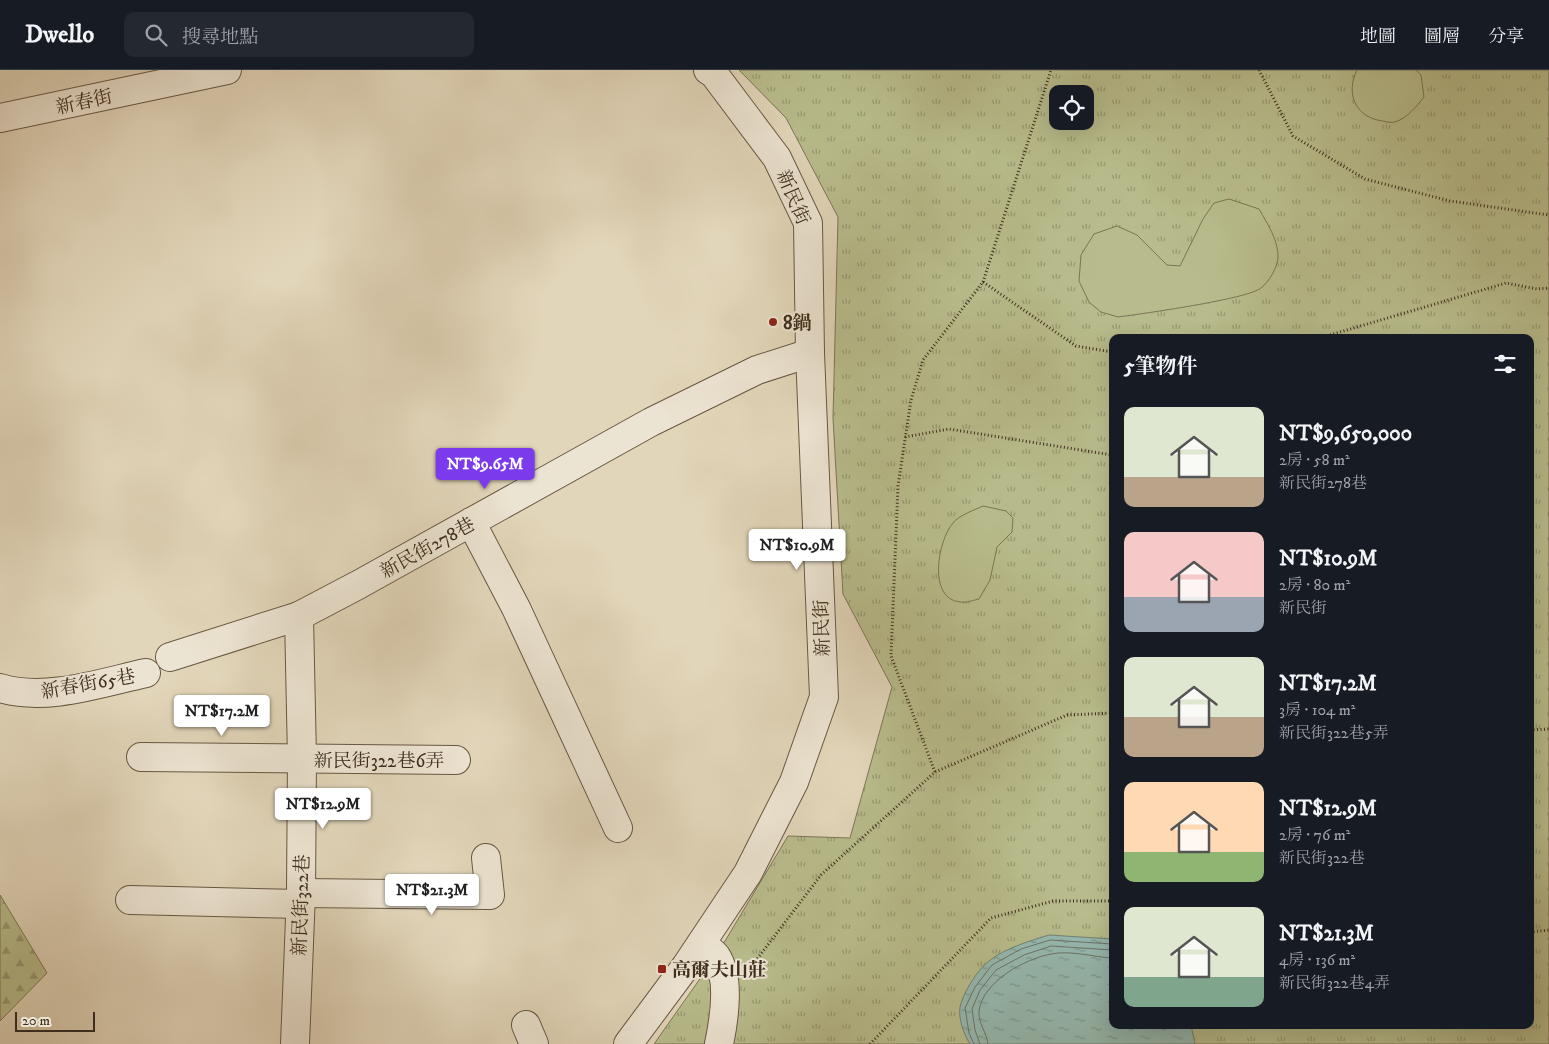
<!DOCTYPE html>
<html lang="zh-TW">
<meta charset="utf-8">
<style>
:root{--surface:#171b24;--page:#242831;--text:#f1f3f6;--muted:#9ea1a6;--line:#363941;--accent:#7c3aed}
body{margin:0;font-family:"IM FELL DW Pica","Noto Serif TC",serif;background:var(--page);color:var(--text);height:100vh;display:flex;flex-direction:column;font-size:19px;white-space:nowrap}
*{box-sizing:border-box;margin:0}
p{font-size:16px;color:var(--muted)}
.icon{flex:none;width:28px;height:28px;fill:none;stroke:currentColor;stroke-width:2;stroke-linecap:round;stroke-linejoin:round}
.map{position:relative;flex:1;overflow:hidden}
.side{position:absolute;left:1109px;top:264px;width:425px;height:695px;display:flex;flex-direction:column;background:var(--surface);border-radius:10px;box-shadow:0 5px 20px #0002}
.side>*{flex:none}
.controls{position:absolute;left:1049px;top:15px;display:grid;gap:10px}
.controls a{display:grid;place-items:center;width:45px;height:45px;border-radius:10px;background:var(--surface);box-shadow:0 5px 20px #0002;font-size:25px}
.scale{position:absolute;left:15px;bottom:12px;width:80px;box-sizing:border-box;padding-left:5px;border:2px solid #3f2e1d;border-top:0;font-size:14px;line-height:18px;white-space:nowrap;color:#3f2e1d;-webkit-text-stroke:4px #ece4d2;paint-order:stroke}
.price{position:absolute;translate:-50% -42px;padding:0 11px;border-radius:5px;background:#fff;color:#222;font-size:16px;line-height:32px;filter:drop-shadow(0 1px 2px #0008)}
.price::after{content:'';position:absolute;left:50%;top:30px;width:15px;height:11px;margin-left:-8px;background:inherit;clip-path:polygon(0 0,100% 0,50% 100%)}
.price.on{background:var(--accent);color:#fff}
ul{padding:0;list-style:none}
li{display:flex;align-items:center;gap:15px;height:125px;padding:0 15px}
li span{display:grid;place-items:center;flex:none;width:140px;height:100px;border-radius:10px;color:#555}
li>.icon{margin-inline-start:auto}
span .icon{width:60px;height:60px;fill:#fffc;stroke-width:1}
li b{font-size:21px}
h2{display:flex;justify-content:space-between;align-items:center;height:60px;padding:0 15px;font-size:21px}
header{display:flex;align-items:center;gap:30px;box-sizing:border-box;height:70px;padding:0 25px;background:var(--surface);border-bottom:1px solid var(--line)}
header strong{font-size:24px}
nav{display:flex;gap:28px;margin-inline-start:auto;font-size:18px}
.search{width:350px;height:45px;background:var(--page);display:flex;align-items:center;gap:12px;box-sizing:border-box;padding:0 18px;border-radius:10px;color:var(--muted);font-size:19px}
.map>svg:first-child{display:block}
.grass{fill:url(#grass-tufts);stroke:#7c7554;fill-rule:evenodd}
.forest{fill:url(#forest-firs);stroke:#7c7554}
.park{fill:#b8bc8c;stroke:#7c7554}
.water{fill:url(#water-ripples);stroke:#738175}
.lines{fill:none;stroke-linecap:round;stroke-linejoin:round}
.shore{stroke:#6a7466;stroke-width:1}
.minor-casing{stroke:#685844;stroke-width:30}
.path{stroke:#3f2e1d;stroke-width:3;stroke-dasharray:1 2.5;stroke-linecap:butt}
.minor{stroke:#ece4d2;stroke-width:28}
.poi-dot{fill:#8f2418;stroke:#ece4d2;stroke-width:2}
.labels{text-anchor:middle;stroke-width:4;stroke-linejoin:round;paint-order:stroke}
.street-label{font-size:19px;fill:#3f2e1d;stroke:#ece4d2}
.poi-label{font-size:19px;font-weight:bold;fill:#3f2e1d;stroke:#ece4d2;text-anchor:start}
</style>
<header>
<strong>Dwello</strong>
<div class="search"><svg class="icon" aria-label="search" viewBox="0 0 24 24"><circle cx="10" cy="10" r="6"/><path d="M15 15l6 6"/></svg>搜尋地點</div>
<nav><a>地圖</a><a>圖層</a><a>分享</a></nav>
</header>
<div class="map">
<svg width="1549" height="974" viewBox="0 0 1549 974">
<defs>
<pattern id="grass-tufts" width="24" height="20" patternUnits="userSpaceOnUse" patternTransform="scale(1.25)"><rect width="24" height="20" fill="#b8bc8c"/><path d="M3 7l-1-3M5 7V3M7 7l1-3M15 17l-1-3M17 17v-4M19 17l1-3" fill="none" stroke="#979972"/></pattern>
<pattern id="forest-firs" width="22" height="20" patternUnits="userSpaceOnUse" patternTransform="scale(1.25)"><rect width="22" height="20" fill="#b8bc8c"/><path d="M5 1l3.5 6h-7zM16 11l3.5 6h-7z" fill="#979972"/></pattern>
<pattern id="water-ripples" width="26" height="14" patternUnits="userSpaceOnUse" patternTransform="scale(1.25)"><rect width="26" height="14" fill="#95b9b0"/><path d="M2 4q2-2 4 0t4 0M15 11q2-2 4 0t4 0" fill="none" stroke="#7b978f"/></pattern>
</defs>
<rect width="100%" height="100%" fill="#e2d6ba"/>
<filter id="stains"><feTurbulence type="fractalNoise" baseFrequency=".004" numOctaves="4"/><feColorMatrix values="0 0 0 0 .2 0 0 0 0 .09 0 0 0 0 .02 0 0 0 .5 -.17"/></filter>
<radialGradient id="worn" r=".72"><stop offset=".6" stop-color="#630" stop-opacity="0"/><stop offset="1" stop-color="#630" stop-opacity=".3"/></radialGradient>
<path class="grass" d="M 739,0 L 1549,0 L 1549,974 L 654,974 L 716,886 L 788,766 L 850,768 L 892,617 L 843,524 L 833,348 L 838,147 L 786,48 ZM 1058,24 L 1085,24 L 1085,51 L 1058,51 ZM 1112,268 L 1530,268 L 1530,955 L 1112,955 Z"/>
<path class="forest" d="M 0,825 L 47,903 L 0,951 Z"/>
<g class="park">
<path d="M 1357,0 L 1416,0 L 1421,5 L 1424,27 C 1416,37 1407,48 1395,52 C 1391,53 1387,52 1383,51 C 1356,48 1345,24 1357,0 Z"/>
<path d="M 1229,129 L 1259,139 C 1267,153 1279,171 1278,188 C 1277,198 1269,212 1261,218 C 1248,229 1141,244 1118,247 L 1101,242 L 1089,232 L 1079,211 L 1081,185 L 1094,164 L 1117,156 L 1137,165 L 1167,195 L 1180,196 L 1203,149 L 1214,133 Z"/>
<path d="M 983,436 L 1006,441 L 1013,448 L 1012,462 L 997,477 L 990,510 L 979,529 C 974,530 966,533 960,532 C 927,529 938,470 953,453 C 959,445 975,440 983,436 Z"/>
</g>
<path class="water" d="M 1049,865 L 1112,869 L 1112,955 L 1191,955 L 1195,974 L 970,974 C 964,965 958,948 960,937 C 963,923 977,900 989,891 C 1005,878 1030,871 1049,865 Z"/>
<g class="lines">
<g class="shore">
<path d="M 974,974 L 969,963 L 965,938 L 975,917 L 992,895 L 1021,879 L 1050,870 L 1112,874"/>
<path d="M 980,974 L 975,960 L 972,939 L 980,920 L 996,900 L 1024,885 L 1051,876 L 1112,880"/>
<path d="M 988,974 C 987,963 978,953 979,941 C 983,911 1025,889 1051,884 C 1071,880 1093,887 1112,888"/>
</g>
<g class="minor-casing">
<g id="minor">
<path d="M 0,48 L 227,0"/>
<path d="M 471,452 L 516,538 L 618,758"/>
<path d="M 170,587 L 299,546 L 358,515 L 651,352 L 757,300 L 810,283"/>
<path d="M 0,618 C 46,632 100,613 146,603"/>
<path d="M 141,687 L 456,690"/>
<path d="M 301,823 L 490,825 L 486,788"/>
<path d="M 130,830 L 300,834"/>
<path d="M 701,874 C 706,877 713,882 716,886 C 731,908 724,950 719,974"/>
<path d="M 526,955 L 534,974"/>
<path d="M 295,974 L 301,823 L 302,689 L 299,546"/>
<path d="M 628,974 L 686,896 L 748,803 L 794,712 L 824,627 L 810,283 L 808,153 L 777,88 L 714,4 L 708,0"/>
</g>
</g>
<g class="path">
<path d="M 1259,0 L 1293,66 L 1365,109 L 1450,131 L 1549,145"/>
<path d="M 983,212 L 1051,0"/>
<path d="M 1320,268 L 1506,213 L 1537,219 L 1549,218"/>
<path d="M 905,367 L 949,359 L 1112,385"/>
<path d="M 1530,660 L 1549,659"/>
<path d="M 935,702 L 891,586 L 898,416 L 911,330 L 923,290 L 983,212 L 1076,276 L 1112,282"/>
<path d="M 1530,862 L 1549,860"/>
<path d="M 751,897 L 821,805 L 935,702 L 1067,645 L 1112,643"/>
<path d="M 870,974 L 991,848 L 1053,831 L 1112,831"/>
</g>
<use href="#minor" class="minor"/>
</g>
<g class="poi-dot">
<circle cx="773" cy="252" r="5"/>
<rect x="657" y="894" width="10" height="10" rx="2.5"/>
</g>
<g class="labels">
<g class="street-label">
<text transform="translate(84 31) rotate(-12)" y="7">新春街</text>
<text transform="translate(794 127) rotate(67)" y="7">新民街</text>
<text transform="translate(427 477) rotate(-29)" y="7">新民街278巷</text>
<text transform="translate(821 558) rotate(-92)" y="7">新民街</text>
<text transform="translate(88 613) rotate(-10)" y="7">新春街65巷</text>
<text x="379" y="697">新民街322巷6弄</text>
<text transform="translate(300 835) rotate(-88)" y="7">新民街322巷</text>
</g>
<g class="poi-label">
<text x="783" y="259">8鍋</text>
<text x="672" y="906">高爾夫山莊</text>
</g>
</g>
<rect width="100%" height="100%" filter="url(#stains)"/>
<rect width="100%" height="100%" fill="url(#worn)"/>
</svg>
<div class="controls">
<a><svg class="icon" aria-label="locate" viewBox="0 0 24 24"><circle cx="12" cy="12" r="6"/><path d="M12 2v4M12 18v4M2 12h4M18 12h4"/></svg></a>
</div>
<div class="scale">20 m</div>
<b class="price on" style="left:485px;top:420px">NT$9.65M</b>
<b class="price" style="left:797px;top:501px">NT$10.9M</b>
<b class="price" style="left:222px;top:667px">NT$17.2M</b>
<b class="price" style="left:323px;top:760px">NT$12.9M</b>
<b class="price" style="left:432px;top:846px">NT$21.3M</b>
<section class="side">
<h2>5筆物件<svg class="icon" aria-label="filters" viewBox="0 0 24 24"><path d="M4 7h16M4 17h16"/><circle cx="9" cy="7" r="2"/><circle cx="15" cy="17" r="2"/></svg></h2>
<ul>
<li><span style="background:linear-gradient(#dfe7d0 70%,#b9a48a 0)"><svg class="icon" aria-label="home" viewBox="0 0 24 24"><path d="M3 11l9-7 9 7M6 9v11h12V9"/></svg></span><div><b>NT$9,650,000</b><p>2房 · 58 m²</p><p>新民街278巷</p></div></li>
<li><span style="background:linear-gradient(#f6c9c9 65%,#9aa5b1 0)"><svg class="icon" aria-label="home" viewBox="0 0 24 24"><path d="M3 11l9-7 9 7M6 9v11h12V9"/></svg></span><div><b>NT$10.9M</b><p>2房 · 80 m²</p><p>新民街</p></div></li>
<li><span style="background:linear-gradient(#dfe7d0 60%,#b9a48a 0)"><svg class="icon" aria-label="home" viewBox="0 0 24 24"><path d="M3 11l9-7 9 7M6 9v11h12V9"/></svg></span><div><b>NT$17.2M</b><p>3房 · 104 m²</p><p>新民街322巷5弄</p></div></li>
<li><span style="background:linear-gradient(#ffd9b3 70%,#8fb573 0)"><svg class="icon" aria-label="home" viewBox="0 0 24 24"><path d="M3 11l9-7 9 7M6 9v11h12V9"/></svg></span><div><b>NT$12.9M</b><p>2房 · 76 m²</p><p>新民街322巷</p></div></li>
<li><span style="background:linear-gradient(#dfe7d0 70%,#7fa58c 0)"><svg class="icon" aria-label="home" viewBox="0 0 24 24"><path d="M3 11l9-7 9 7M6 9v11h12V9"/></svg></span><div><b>NT$21.3M</b><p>4房 · 136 m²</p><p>新民街322巷4弄</p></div></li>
</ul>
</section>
</div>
